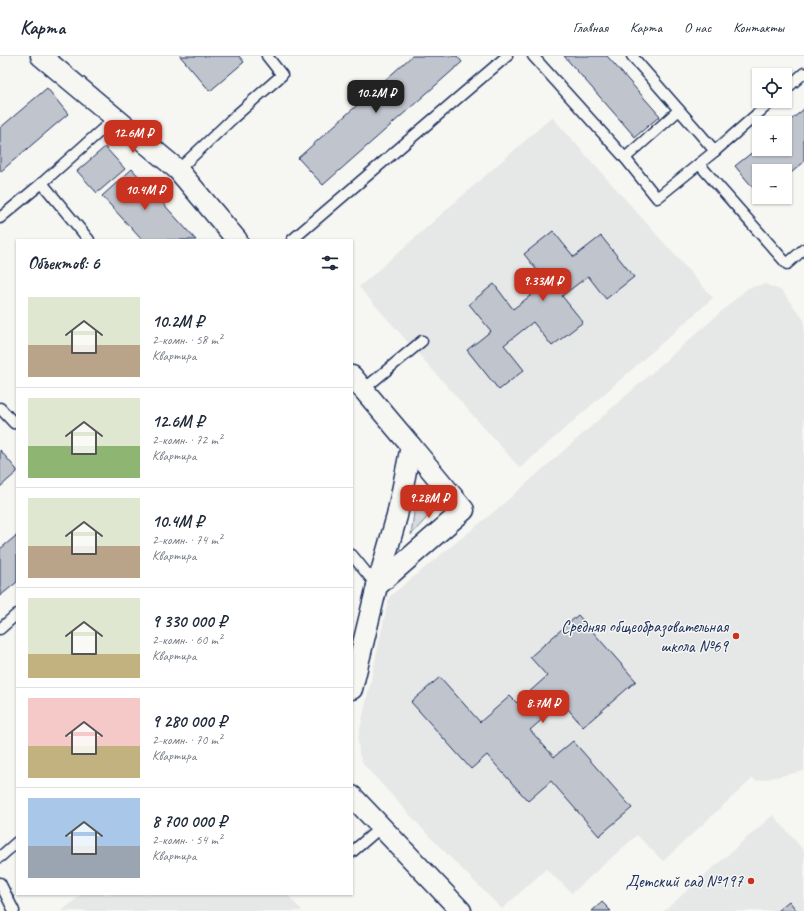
<!DOCTYPE html>
<html lang="ru">
<meta charset="utf-8">
<style>
:root{--surface:#fff;--page:#f2f2f3;--text:#1f2937;--muted:#747a83;--line:#e0e1e3;--accent:#c8321e}
body{margin:0;font-family:Caveat,sans-serif;background:var(--page);color:var(--text);height:100vh;display:flex;flex-direction:column;font-size:15px;white-space:nowrap}
*{box-sizing:border-box;margin:0}
p{font-size:13px;color:var(--muted)}
.icon{flex:none;width:22px;height:22px;fill:none;stroke:currentColor;stroke-width:2;stroke-linecap:round;stroke-linejoin:round}
.map{position:relative;flex:1;overflow:hidden}
.details{position:absolute;left:16px;top:183px;width:337px;height:656px;display:flex;flex-direction:column;background:var(--surface);border-radius:0px;box-shadow:0 1px 3px #0004}
.details>*{flex:none}
.buttons{position:absolute;left:752px;top:12px;display:grid;gap:8px}
.buttons a{display:grid;place-items:center;width:40px;height:40px;border-radius:0px;background:var(--surface);box-shadow:0 1px 3px #0004;font-size:20px}
.price{position:absolute;translate:-50% -34px;padding:0 9px;border-radius:8px;background:var(--accent);color:#fff;font-size:13px;line-height:26px;filter:drop-shadow(0 1px 2px #0008)}
.price::after{content:'';position:absolute;left:50%;top:24px;width:12px;height:9px;margin-left:-6px;background:inherit;clip-path:polygon(0 0,100% 0,50% 100%)}
.price.selected{background:#222;color:#fff}
ul{padding:0;list-style:none}
li{display:flex;align-items:center;gap:12px;height:100px;padding:0 12px}
li+li{border-top:1px solid var(--line)}
li span{display:grid;place-items:center;flex:none;width:112px;height:80px;border-radius:0px;color:#555}
li>.icon{margin-inline-start:auto}
span .icon{width:48px;height:48px;fill:#fffc;stroke-width:1}
li b{font-size:17px}
h2{display:flex;justify-content:space-between;align-items:center;height:48px;padding:0 12px;font-size:17px}
header{display:flex;align-items:center;gap:24px;box-sizing:border-box;height:56px;padding:0 20px;background:var(--surface);border-bottom:1px solid var(--line)}
header strong{font-size:19px}
nav{display:flex;gap:22px;margin-inline-start:auto;font-size:14px}
.map>svg:first-child{display:block}
.built{fill:#e6e7e7}
.green{fill:#d6d9dd;stroke:#78849e}
.building{fill:#c0c4cd;stroke:#1b2f5e}
.lines{fill:none;stroke-linecap:round;stroke-linejoin:round}
.service-casing{stroke:#1b2f5e;stroke-width:13}
.minor-casing{stroke:#1b2f5e;stroke-width:23}
.service{stroke:#f6f6f2;stroke-width:10}
.minor{stroke:#f6f6f2;stroke-width:20}
.poi-dot{fill:#c8321e;stroke:#f6f6f2;stroke-width:1.5}
.labels{text-anchor:middle;stroke-width:3;stroke-linejoin:round;paint-order:stroke}
.poi-label{font-size:17px;fill:#1b2f5e;stroke:#f6f6f2;text-anchor:end}
</style>
<header>
<strong>Карта</strong>
<nav><a>Главная</a><a>Карта</a><a>О нас</a><a>Контакты</a></nav>
</header>
<div class="map">
<svg width="804" height="855" viewBox="0 0 804 855">
<rect width="100%" height="100%" fill="#f6f6f2"/>
<filter id="ink" filterUnits="userSpaceOnUse"><feTurbulence type="fractalNoise" baseFrequency=".025" numOctaves="2"/><feDisplacementMap in="SourceGraphic" scale="8" xChannelSelector="R" yChannelSelector="G"/><feConvolveMatrix kernelMatrix="1 2 1 2 8 2 1 2 1" color-interpolation-filters="sRGB"/></filter>
<g filter="url(#ink)">
<g class="built">
<path d="M 552,61 L 713,242 L 520,412 L 359,231 Z"/>
<path d="M 765,228 L 782,235 L 804,264 L 804,715 L 756,725 L 753,722 L 663,805 L 637,779 L 572,837 L 546,813 L 502,853 L 432,783 L 364,709 L 359,698 L 358,683 L 389,541 L 501,450 L 748,232 Z"/>
<path d="M 773,759 L 804,795 L 804,855 L 664,855 Z"/>
<path d="M 82,838 L 287,838 L 302,855 L 62,855 Z"/>
</g>
<path class="green" d="M 417,435 L 433,455 L 411,479 Z"/>
<g class="building">
<path d="M 180,0 L 239,0 L 244,6 L 210,35 Z"/>
<path d="M 412,0 L 457,0 L 462,6 L 323,129 L 298,102 Z"/>
<path d="M 564,0 L 607,0 L 660,60 L 635,81 Z"/>
<path d="M 47,32 L 68,58 L 0,116 L 0,72 Z"/>
<path d="M 804,53 L 804,106 L 785,122 L 785,115 L 759,115 L 759,139 L 735,110 L 759,91 L 759,93 L 785,93 L 785,69 Z"/>
<path d="M 105,91 L 125,113 L 97,137 L 77,115 Z"/>
<path d="M 132,113 L 196,184 L 142,184 L 102,140 Z"/>
<path d="M 553,175 L 574,201 L 601,180 L 634,221 L 606,243 L 588,220 L 562,240 L 583,266 L 552,290 L 533,266 L 504,289 L 524,314 L 499,334 L 467,294 L 491,275 L 469,248 L 494,228 L 513,253 L 547,227 L 524,198 Z"/>
<path d="M 0,394 L 17,414 L 17,416 L 0,431 Z"/>
<path d="M 17,479 L 17,526 L 0,540 L 0,493 Z"/>
<path d="M 578,559 L 636,625 L 583,671 L 562,646 L 530,674 L 554,701 L 573,685 L 632,752 L 599,780 L 551,725 L 528,745 L 487,699 L 471,713 L 411,646 L 440,621 L 480,666 L 510,640 L 517,647 L 547,620 L 530,601 Z"/>
<path d="M 789,845 L 797,855 L 777,855 Z"/>
<path d="M 602,846 L 611,855 L 592,855 Z"/>
</g>
<g class="lines">
<g class="service-casing">
<g id="service">
<path d="M 533,0 L 625,102 L 679,54"/>
<path d="M 632,0 L 715,95 L 772,45"/>
<path d="M 785,34 L 804,17"/>
<path d="M 625,102 L 657,142 L 715,95"/>
<path d="M 699,108 L 787,208 L 804,193"/>
<path d="M 178,114 L 233,62 L 282,19 L 267,0"/>
<path d="M 42,127 L 89,184"/>
<path d="M 0,162 L 42,127 L 115,62"/>
<path d="M 292,184 L 507,0"/>
<path d="M 364,333 L 422,285"/>
<path d="M 0,352 L 14,367 L 17,365"/>
<path d="M 352,499 L 377,530"/>
<path d="M 0,573 L 17,558"/>
<path d="M 352,796 L 381,771"/>
<path d="M 0,801 L 17,786"/>
<path d="M 0,827 L 14,855"/>
</g>
</g>
<g class="minor-casing">
<g id="minor">
<path d="M 41,0 L 178,114 L 237,184"/>
<path d="M 352,320 L 411,390 L 397,460 L 377,530 L 352,633"/>
<path d="M 377,530 L 464,454 L 411,390"/>
<path d="M 352,740 L 461,855"/>
</g>
</g>
<use href="#service" class="service"/>
<use href="#minor" class="minor"/>
</g>
</g>
<g class="poi-dot">
<circle cx="736" cy="580" r="4"/>
<circle cx="751" cy="825" r="4"/>
</g>
<g class="labels">
<g class="poi-label">
<text x="728" y="576">Средняя общеобразовательная<tspan x="728" dy="20">школа №69</tspan></text>
<text x="743" y="831">Детский сад №197</text>
</g>
</g>
</svg>
<div class="buttons">
<a><svg class="icon" aria-label="locate" viewBox="0 0 24 24"><circle cx="12" cy="12" r="6"/><path d="M12 2v4M12 18v4M2 12h4M18 12h4"/></svg></a>
<a>+</a>
<a>−</a>
</div>
<b class="price selected" style="left:376px;top:58px">10.2M ₽</b>
<b class="price" style="left:133px;top:98px">12.6M ₽</b>
<b class="price" style="left:145px;top:155px">10.4M ₽</b>
<b class="price" style="left:543px;top:246px">9.33M ₽</b>
<b class="price" style="left:429px;top:463px">9.28M ₽</b>
<b class="price" style="left:543px;top:668px">8.7M ₽</b>
<section class="details">
<h2>Объектов: 6<svg class="icon" aria-label="filters" viewBox="0 0 24 24"><path d="M4 7h16M4 17h16"/><circle cx="9" cy="7" r="2"/><circle cx="15" cy="17" r="2"/></svg></h2>
<ul>
<li><span style="background:linear-gradient(#dfe7d0 60%,#b9a48a 0)"><svg class="icon" aria-label="home" viewBox="0 0 24 24"><path d="M3 11l9-7 9 7M6 9v11h12V9"/></svg></span><div><b>10.2M ₽</b><p>2-комн. · 58 m²</p><p>Квартира</p></div></li>
<li><span style="background:linear-gradient(#dfe7d0 60%,#8fb573 0)"><svg class="icon" aria-label="home" viewBox="0 0 24 24"><path d="M3 11l9-7 9 7M6 9v11h12V9"/></svg></span><div><b>12.6M ₽</b><p>2-комн. · 72 m²</p><p>Квартира</p></div></li>
<li><span style="background:linear-gradient(#dfe7d0 60%,#b9a48a 0)"><svg class="icon" aria-label="home" viewBox="0 0 24 24"><path d="M3 11l9-7 9 7M6 9v11h12V9"/></svg></span><div><b>10.4M ₽</b><p>2-комн. · 74 m²</p><p>Квартира</p></div></li>
<li><span style="background:linear-gradient(#dfe7d0 70%,#c2b280 0)"><svg class="icon" aria-label="home" viewBox="0 0 24 24"><path d="M3 11l9-7 9 7M6 9v11h12V9"/></svg></span><div><b>9 330 000 ₽</b><p>2-комн. · 60 m²</p><p>Квартира</p></div></li>
<li><span style="background:linear-gradient(#f6c9c9 60%,#c2b280 0)"><svg class="icon" aria-label="home" viewBox="0 0 24 24"><path d="M3 11l9-7 9 7M6 9v11h12V9"/></svg></span><div><b>9 280 000 ₽</b><p>2-комн. · 70 m²</p><p>Квартира</p></div></li>
<li><span style="background:linear-gradient(#a9c7e8 60%,#9aa5b1 0)"><svg class="icon" aria-label="home" viewBox="0 0 24 24"><path d="M3 11l9-7 9 7M6 9v11h12V9"/></svg></span><div><b>8 700 000 ₽</b><p>2-комн. · 54 m²</p><p>Квартира</p></div></li>
</ul>
</section>
</div>
